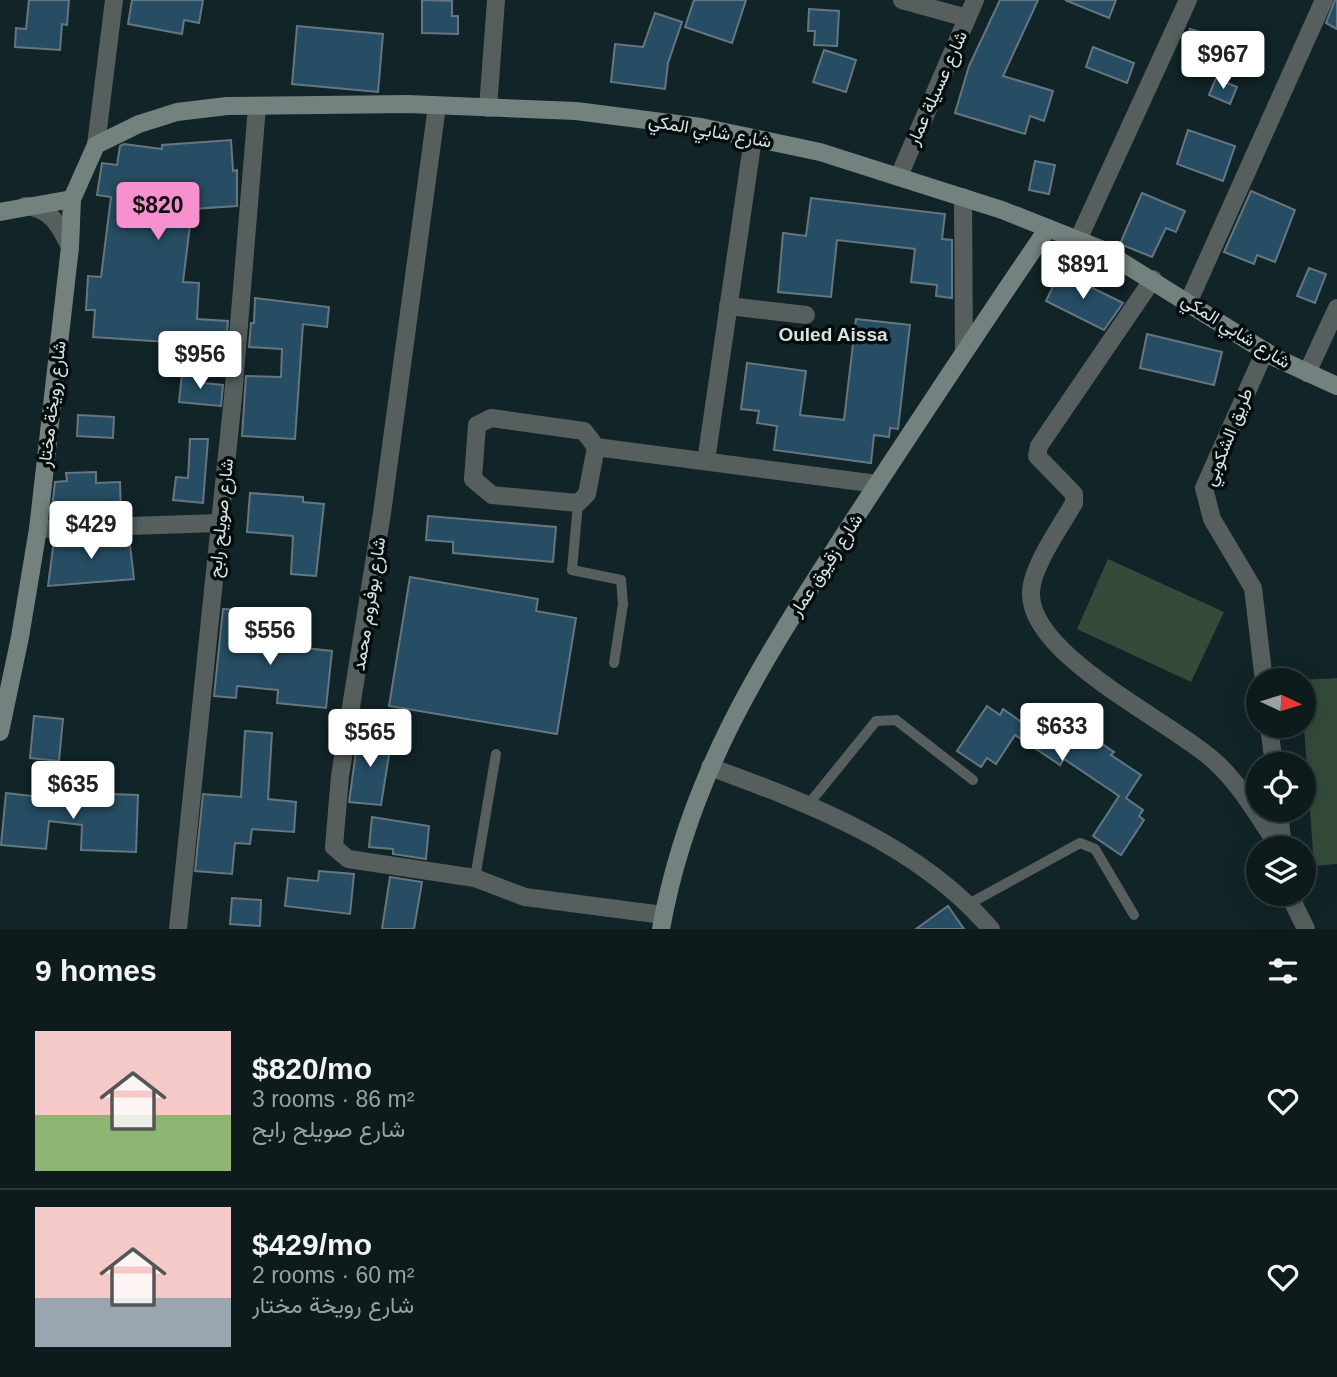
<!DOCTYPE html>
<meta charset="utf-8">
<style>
:root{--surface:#0d1b1d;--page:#1b282a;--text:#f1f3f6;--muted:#9aa1a4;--line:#2d393b;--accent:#f690cf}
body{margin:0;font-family:Arial,Vazirmatn,sans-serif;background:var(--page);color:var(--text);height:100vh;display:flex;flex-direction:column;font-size:26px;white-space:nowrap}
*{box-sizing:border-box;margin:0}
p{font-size:23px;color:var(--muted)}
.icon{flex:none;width:38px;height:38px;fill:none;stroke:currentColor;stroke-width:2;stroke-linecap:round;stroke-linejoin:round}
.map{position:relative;height:929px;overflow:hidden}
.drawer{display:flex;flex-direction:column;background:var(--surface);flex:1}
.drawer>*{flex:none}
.needle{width:46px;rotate:94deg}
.fabs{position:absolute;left:1246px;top:668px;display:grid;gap:14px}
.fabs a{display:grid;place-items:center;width:70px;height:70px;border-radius:50%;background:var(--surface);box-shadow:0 7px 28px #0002,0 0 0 2px var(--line);font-size:35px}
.price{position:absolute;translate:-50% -60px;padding:0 16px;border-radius:7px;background:#fff;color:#222;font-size:23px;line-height:46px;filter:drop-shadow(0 2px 4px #0008)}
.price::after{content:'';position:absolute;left:50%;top:42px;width:21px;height:16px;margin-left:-10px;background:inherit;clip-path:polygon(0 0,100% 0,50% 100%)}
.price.active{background:var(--accent);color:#111}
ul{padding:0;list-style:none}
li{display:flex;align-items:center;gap:21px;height:175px;padding:0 35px}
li+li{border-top:2px solid var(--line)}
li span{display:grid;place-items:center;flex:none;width:196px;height:140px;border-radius:0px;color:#555}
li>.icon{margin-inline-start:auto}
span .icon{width:84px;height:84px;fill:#fffc;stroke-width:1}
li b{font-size:30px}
h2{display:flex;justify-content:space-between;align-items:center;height:84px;padding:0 35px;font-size:30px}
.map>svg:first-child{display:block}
.green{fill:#344b3a}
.building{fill:#264d63;stroke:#667680;stroke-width:2}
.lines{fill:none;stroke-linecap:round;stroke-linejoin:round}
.service{stroke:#565f5d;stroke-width:10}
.minor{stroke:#565f5d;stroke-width:18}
.secondary{stroke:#74827f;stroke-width:18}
.labels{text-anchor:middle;stroke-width:7;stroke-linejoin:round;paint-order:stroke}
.street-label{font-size:18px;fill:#d6e2e3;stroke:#050c0d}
.neighbourhood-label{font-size:19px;font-weight:bold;fill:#d6e2e3;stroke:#050c0d}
</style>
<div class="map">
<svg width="1337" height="929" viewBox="0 0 1337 929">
<rect width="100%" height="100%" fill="#112427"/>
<g class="green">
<path d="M 1108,559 L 1224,612 L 1191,682 L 1077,629 Z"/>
<path d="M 1337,678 L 1337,864 L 1314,866 L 1304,726 L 1304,681 L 1300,680 Z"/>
</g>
<g class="building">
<path d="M 29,0 L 69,0 L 67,25 L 62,24 L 60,50 L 15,47 L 16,28 L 26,29 Z"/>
<path d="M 132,0 L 203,0 L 199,23 L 184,20 L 182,34 L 128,24 Z"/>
<path d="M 422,0 L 452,1 L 452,16 L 458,16 L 458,34 L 422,33 Z"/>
<path d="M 694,0 L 746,0 L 732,43 L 685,27 Z"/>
<path d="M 1000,0 L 1038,0 L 1003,76 L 1053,91 L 1044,121 L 1030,116 L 1025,134 L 955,113 L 969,66 Z"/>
<path d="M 1065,0 L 1116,0 L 1109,18 Z"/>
<path d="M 1335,0 L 1337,0 L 1337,29 L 1326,23 Z"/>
<path d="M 809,9 L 839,11 L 837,46 L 814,45 L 815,31 L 808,31 Z"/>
<path d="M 655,13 L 682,22 L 668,63 L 665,89 L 611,82 L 615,44 L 643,47 Z"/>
<path d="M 297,26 L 383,34 L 378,92 L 292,84 Z"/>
<path d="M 1190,29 L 1207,34 L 1200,60 L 1183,55 Z"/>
<path d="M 1093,47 L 1134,63 L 1127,83 L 1086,67 Z"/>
<path d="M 824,50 L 856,60 L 846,92 L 813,82 Z"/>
<path d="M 1216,78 L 1237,87 L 1230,104 L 1209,95 Z"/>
<path d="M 1188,130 L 1235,146 L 1223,181 L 1177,164 Z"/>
<path d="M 231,140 L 233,171 L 237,170 L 237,206 L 192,209 L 183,282 L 199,283 L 197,319 L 228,321 L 226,346 L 93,337 L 95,310 L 86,310 L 88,276 L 101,277 L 111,197 L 97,195 L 102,163 L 117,165 L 120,146 L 124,144 L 162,149 L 162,145 Z"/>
<path d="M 1035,161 L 1055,165 L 1049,194 L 1029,190 Z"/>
<path d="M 1251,191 L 1295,210 L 1275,262 L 1257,255 L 1254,264 L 1224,252 Z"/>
<path d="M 1142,193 L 1185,211 L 1176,232 L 1166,228 L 1152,257 L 1120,244 Z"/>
<path d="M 811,198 L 945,214 L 942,239 L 952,240 L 952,298 L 936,296 L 937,285 L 911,282 L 915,249 L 837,240 L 831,297 L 778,292 L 783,233 L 806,236 Z"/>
<path d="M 1309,268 L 1326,274 L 1315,303 L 1297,296 Z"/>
<path d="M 1060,272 L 1123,303 L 1104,330 L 1046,301 Z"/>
<path d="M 255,298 L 329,307 L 327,327 L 303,324 L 295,439 L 242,436 L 246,376 L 281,377 L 282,349 L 249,347 L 251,323 L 254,323 Z"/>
<path d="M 856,319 L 910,325 L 898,429 L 890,428 L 889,437 L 874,435 L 871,463 L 774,450 L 777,426 L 757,423 L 759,411 L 741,409 L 747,363 L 806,371 L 800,415 L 844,420 Z"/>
<path d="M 1147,334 L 1222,352 L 1214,385 L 1140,368 Z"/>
<path d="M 182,374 L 205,375 L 204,383 L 223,385 L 221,406 L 179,402 Z"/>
<path d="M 78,415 L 114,417 L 113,438 L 77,436 Z"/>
<path d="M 190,439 L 208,439 L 203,503 L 173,500 L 176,477 L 188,478 Z"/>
<path d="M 96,472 L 96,483 L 120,482 L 121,515 L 51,517 L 55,482 L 67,481 L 66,473 Z"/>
<path d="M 250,493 L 303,497 L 303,502 L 324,504 L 316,576 L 291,574 L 293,536 L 247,532 Z"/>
<path d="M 428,516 L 556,527 L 553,562 L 453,553 L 453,542 L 426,540 Z"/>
<path d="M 129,537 L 134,579 L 48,586 L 54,540 Z"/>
<path d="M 410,577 L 538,599 L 536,611 L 576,618 L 557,734 L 389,706 Z"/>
<path d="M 223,609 L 244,610 L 241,641 L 332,651 L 326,708 L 277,703 L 278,690 L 237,686 L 236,698 L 214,696 Z"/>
<path d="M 987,706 L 1000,715 L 1003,709 L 1020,721 L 1030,707 L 1042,715 L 1045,710 L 1093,745 L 1096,740 L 1114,752 L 1111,755 L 1141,775 L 1126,798 L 1143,810 L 1139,816 L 1144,820 L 1121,855 L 1093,836 L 1119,796 L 1064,759 L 1060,765 L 1015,735 L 996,764 L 987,758 L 981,767 L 957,751 Z"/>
<path d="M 34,716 L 63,719 L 59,761 L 30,758 Z"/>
<path d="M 245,731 L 272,733 L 268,799 L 296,802 L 294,832 L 252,829 L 250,844 L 235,843 L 232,874 L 195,871 L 203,794 L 241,797 Z"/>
<path d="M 368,734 L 392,736 L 381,805 L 349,802 L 358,737 L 368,737 Z"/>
<path d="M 6,793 L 83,802 L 84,793 L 138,795 L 136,852 L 81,850 L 82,825 L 49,821 L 46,849 L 1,845 Z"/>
<path d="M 372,817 L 429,826 L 426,859 L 393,854 L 393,849 L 369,847 Z"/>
<path d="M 319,871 L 354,874 L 350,914 L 285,906 L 288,878 L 318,881 Z"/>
<path d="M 390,877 L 422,882 L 414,929 L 382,929 Z"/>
<path d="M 232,898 L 261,900 L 260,926 L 230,924 Z"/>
<path d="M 948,906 L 964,929 L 916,929 Z"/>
</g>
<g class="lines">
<g class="service">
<path d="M 578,503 L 572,570 L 621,580 L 623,604 L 614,663"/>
<path d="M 808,805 L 876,721 L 896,720 L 973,780"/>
<path d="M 475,878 L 496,754"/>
<path d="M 967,905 L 1080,843 L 1095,849 L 1134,915"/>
</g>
<g class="minor">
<path d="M 902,0 L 967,18"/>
<path d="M 437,106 L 382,513 L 340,776 L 334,847 L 348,859 L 475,878 L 525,897 L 663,915"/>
<path d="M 488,108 L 496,0"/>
<path d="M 96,145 L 114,0"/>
<path d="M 899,176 L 975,0"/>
<path d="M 963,197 L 964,351"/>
<path d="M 25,206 C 51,208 60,226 70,247"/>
<path d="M 1078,240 L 1188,0"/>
<path d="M 1153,279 L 1039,446 L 1037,456 L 1074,494 L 1074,503 C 1061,526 1030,569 1031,594 C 1031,656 1168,720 1212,759 C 1240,783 1260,819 1280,849"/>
<path d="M 1188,303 L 1324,0"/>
<path d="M 728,306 L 806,315"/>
<path d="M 1307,373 L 1337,308"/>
<path d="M 596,447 L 587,494 L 578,503 L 492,495 L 473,479 L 477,425 L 491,418 L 584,431 L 596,447 L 877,484"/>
<path d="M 706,461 L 753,138"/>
<path d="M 38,529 L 220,523"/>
<path d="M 1264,681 L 1253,588 L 1212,519 L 1204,488 L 1265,351"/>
<path d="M 1269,726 L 1274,765"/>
<path d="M 710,767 C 811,804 919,845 991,929"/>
<path d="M 1279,810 L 1283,849"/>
<path d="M 1289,894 L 1306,929"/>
<path d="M 178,929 L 233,397 L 257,107"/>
</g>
<g class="secondary">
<path d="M 0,212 L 72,199"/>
<path d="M 0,732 L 20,637 L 38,529 L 70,247 L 72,199 L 96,145 L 139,124 L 177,112 L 227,106 L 408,104 L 576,111 L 701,127 L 820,152 L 1002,210 L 1101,249 L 1276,358 L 1337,386"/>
<path d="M 661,929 C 690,767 770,650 857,515 C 920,419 983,323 1048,228"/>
</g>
</g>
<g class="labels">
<g class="street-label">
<text transform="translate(937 88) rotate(-66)" y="6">شارع عسيلة عمار</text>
<text transform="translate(710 131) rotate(10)" y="6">شارع شابي المكي</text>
<text transform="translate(1236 331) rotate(32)" y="6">شارع شابي المكي</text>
<text transform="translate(52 404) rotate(-83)" y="6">شارع رويخة مختار</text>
<text transform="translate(1228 437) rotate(-68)" y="6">طريق الشكوبي</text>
<text transform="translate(221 518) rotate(-84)" y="6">شارع صويلح رابح</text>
<text transform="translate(826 565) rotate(-57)" y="6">شارع زقيوق عمار</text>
<text transform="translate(369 604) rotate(-81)" y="6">شارع بوفروم محمد</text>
</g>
<g class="neighbourhood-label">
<text x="833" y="341">Ouled Aissa</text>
</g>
</g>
</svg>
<div class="fabs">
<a><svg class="needle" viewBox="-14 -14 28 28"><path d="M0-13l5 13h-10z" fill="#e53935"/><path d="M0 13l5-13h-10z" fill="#9aa1a4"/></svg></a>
<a><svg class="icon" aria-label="locate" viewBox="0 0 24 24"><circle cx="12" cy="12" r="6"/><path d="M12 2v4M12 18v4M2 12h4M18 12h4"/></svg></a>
<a><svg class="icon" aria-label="layers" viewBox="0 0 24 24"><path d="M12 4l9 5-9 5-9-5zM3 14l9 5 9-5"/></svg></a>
</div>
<b class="price" style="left:1223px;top:91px">$967</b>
<b class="price active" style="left:158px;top:242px">$820</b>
<b class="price" style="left:1083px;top:301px">$891</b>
<b class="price" style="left:200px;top:391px">$956</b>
<b class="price" style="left:91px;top:561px">$429</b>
<b class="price" style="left:270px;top:667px">$556</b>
<b class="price" style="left:1062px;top:763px">$633</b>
<b class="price" style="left:370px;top:769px">$565</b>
<b class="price" style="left:73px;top:821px">$635</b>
</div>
<section class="drawer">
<h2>9 homes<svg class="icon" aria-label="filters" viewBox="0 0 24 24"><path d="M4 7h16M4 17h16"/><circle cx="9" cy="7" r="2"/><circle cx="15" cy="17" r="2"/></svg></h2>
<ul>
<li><span style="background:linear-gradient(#f6c9c9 60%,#8fb573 0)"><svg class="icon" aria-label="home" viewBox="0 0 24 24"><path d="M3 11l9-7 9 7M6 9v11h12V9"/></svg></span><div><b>$820/mo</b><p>3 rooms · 86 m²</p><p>شارع صويلح رابح</p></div><svg class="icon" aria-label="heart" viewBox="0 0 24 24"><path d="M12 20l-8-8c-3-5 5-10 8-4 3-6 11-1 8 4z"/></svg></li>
<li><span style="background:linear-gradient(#f6c9c9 65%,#9aa5b1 0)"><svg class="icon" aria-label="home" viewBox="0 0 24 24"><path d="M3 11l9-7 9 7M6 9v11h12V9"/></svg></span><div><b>$429/mo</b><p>2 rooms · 60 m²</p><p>شارع رويخة مختار</p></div><svg class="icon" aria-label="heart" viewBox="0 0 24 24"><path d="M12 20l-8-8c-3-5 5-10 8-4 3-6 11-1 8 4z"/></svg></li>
</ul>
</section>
